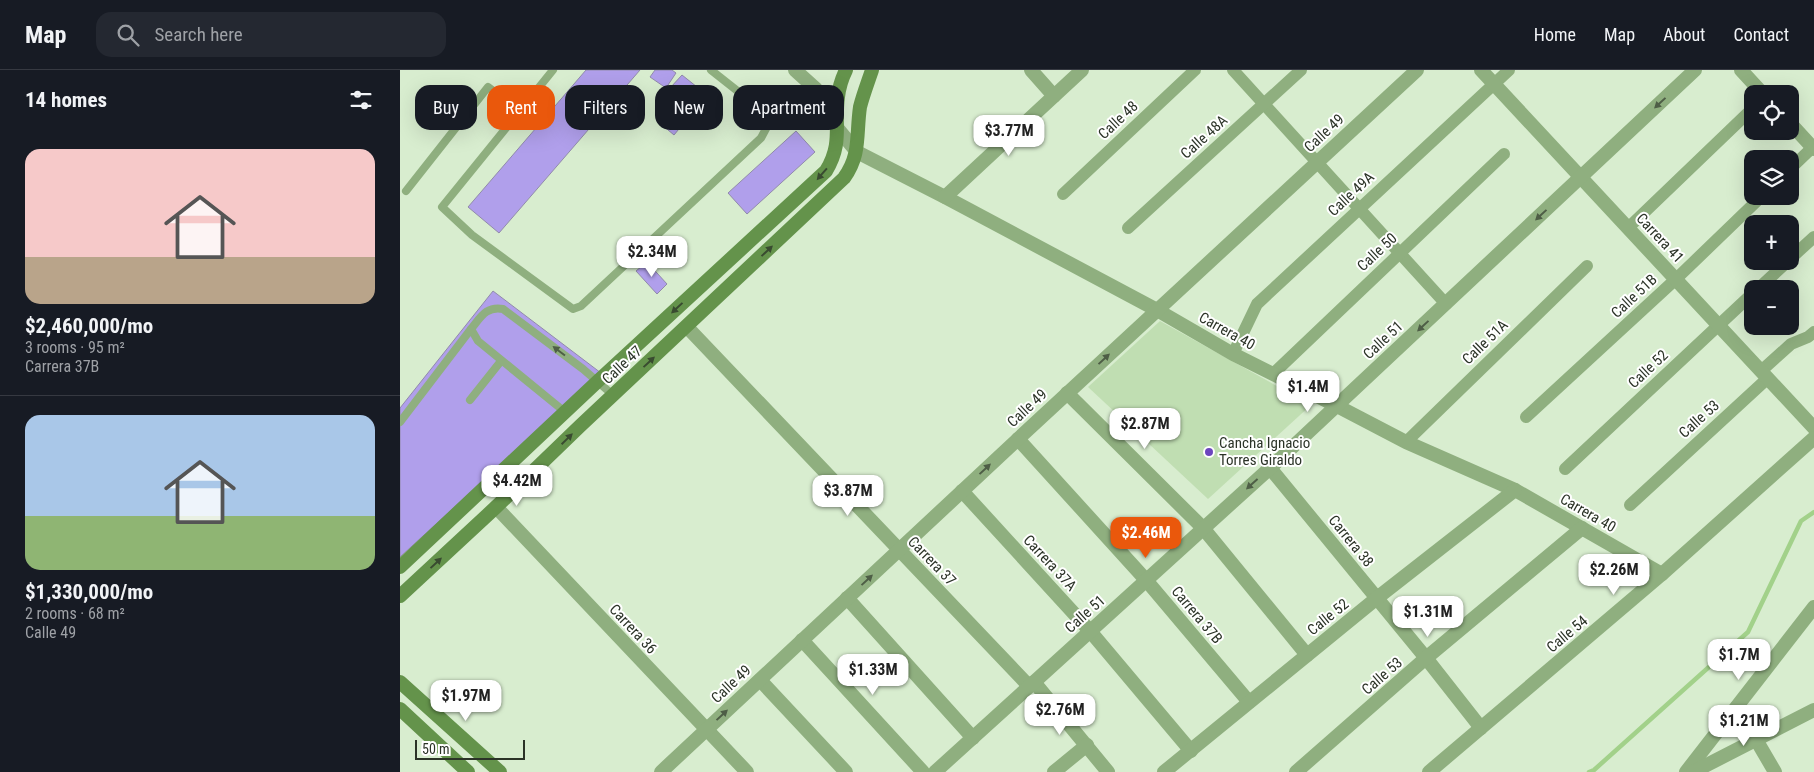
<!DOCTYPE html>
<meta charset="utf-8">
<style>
:root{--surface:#171b24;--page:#242831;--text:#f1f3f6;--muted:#9ea1a6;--line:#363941;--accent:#ea580c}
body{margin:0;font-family:"Roboto Condensed",sans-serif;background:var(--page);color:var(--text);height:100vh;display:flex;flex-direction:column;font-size:19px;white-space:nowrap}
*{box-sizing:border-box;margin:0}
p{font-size:16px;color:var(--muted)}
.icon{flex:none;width:28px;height:28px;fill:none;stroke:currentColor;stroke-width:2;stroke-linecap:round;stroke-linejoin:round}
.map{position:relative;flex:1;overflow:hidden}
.details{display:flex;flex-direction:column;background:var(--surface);width:400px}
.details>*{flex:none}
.hud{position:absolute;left:15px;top:15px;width:475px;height:45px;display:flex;gap:10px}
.buttons{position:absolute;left:1344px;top:15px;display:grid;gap:10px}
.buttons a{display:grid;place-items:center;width:55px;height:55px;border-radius:10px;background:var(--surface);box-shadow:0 5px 20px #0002;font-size:25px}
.scale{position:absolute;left:15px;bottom:12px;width:110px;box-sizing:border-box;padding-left:5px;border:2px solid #2b3327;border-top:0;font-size:14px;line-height:18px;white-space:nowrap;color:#2b3327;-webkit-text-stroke:4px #fff;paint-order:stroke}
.price{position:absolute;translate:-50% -42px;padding:0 11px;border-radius:10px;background:#fff;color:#222;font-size:16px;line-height:32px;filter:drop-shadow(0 1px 2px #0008)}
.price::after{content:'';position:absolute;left:50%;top:30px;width:15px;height:11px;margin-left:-8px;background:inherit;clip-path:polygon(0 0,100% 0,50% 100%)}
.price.current{background:var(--accent);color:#fff}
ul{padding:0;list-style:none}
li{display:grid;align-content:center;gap:10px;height:265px;padding:0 25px}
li+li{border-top:1px solid var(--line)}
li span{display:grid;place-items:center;height:155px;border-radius:15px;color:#555}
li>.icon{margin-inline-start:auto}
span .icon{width:90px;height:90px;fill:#fffc;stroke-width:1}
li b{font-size:21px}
h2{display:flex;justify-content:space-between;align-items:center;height:60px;padding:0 25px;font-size:21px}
.tag{padding:0 18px;border-radius:15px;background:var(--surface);box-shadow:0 5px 20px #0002;font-size:18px;line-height:45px}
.tag.current{background:var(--accent);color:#fff}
header{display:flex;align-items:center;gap:30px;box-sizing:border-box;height:70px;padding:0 25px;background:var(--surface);border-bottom:1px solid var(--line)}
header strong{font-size:24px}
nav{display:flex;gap:28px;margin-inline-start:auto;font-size:18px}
.search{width:350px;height:45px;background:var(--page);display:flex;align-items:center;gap:12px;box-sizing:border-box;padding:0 18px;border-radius:15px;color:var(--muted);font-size:19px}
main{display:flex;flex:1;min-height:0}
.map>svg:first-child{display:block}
.green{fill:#c0deb2}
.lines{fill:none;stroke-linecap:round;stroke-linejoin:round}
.stream{stroke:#a2d18a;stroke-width:4.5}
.building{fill:#b09feb;stroke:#918baa}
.service{stroke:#8faf7f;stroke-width:8}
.pedestrian{stroke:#8faf7f;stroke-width:12}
.minor{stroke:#8faf7f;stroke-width:14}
.secondary{stroke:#64934b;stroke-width:14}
.oneway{fill:#4e5e46}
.oneway2{fill:#394b30}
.poi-dot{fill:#6c45be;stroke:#fff;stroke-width:2}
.labels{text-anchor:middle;stroke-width:4;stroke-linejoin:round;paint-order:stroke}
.street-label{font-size:15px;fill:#2b3327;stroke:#fff}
.poi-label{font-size:15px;fill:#2b3327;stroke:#fff;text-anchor:start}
</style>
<header>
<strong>Map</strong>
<div class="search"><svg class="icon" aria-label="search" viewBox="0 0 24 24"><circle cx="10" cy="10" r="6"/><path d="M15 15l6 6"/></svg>Search here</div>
<nav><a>Home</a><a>Map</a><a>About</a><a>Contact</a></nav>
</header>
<main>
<section class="details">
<h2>14 homes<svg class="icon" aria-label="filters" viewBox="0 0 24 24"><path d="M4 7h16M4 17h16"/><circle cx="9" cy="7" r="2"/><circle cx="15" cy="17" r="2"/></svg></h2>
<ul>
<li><span style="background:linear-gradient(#f6c9c9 70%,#b9a48a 0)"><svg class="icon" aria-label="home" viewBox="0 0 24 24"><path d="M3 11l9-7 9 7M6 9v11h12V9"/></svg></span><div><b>$2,460,000/mo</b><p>3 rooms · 95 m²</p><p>Carrera 37B</p></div></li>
<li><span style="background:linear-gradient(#a9c7e8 65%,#8fb573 0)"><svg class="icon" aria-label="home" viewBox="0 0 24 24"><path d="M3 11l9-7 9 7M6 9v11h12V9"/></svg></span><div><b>$1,330,000/mo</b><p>2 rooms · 68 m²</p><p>Calle 49</p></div></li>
</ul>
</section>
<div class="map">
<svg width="1414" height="702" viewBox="0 0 1414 702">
<rect width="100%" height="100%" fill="#d8edcf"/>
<path class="green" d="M 760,251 L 911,335 L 808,429 L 688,317 Z"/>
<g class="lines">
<path class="stream" d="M 1189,702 L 1194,700 L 1348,562 L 1401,451 L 1414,442"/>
</g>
<g class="building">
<path d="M 186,0 L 240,0 L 99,163 L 68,137 Z"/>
<path d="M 255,0 L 272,0 L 276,3 L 266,18 L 250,7 Z"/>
<path d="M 282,5 L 307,25 L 274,65 L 261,54 L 282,28 L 270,18 Z"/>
<path d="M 396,61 L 415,82 L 347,144 L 328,123 Z"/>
<path d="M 247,192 L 267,214 L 257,224 L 236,201 Z"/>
<path d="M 93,221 L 201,303 L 0,487 L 0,338 Z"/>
</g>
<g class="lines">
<g class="service">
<path d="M 153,0 L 42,137 L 72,165 L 173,239 L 181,236 L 361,68 L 369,53 L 368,45 L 311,0"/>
<path d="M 6,121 L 88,17 L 119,40"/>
<path d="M 70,330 L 101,291"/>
<path d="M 165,342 L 78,271 L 71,259 C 81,247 86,236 103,239 L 183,299 L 213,325"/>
<path d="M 0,352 L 71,259"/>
</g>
<g class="pedestrian">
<path d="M 833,0 L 1046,234"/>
<path d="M 1390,99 L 1413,77"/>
<path d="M 663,124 L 795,0"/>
<path d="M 728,158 L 901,0"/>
<path d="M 1228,158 L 1352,39"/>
<path d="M 1390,189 L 1414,167"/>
<path d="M 1358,219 L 1388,191"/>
<path d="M 833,284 L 857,234 L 1109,0"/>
<path d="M 1361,301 L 1391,274 L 1408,267 L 1414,262"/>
<path d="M 873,304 L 1104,84"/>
<path d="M 1126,347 L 1276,209 L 1362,126"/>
<path d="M 1006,372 L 1187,196"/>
<path d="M 1165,399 L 1352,224"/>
<path d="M 1230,435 L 1368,308"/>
</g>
<g class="minor">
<path d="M 395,0 L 416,19 L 428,38 L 438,59 L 457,82 L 545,127 L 757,240 L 833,284 L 937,336 L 1006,372 L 1115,420 L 1262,504"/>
<path d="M 631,0 L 654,26"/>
<path d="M 1081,0 L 1414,358"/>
<path d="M 1341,0 L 1363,24"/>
<path d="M 1390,53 L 1414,79"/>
<path d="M 545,127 L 682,0"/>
<path d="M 287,257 L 629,616"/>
<path d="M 667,323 L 803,458 L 907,585"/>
<path d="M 618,369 L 746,510 L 849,632"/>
<path d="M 870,398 L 1026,588 L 1081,658"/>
<path d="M 562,421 L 690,561 L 791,681"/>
<path d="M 96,437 L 347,702"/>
<path d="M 447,528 L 573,668"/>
<path d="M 402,570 L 523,702"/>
<path d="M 360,610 L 446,702"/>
<path d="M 634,612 L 708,702"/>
<path d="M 1337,637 L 1375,702"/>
<path d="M 261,702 L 618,369 L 1017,0"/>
<path d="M 535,702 L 870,398 L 1295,0"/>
<path d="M 654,702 L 687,675"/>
<path d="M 764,702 L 977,528 L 1115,420"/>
<path d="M 896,702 L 1026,588 L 1182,458"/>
<path d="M 1029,702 L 1262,504 L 1414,368"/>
<path d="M 1286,702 L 1414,537"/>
<path d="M 1293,702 L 1414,640"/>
</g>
<g class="secondary">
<path d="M 0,497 L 198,311 L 426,101 C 443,73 434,56 438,27 C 439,18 442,8 446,0"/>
<path d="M 0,526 L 96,437 L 180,356 L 444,108 C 461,85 456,64 460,37 C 463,25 468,12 472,0"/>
<path d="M 0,612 L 100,702"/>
<path d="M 0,639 L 68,702"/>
</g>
</g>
<defs><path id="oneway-solid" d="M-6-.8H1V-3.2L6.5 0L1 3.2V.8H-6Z" transform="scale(1.25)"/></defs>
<g class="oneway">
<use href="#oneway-solid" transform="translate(1260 33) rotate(137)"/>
<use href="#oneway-solid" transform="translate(1141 145) rotate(137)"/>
<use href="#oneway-solid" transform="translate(1023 256) rotate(137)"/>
<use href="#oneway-solid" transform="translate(159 281) rotate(-143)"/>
<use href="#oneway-solid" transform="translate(704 289) rotate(-43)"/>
<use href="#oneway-solid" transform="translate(585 399) rotate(-43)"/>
<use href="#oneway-solid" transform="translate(852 414) rotate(138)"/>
<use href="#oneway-solid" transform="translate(467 510) rotate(-43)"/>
<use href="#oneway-solid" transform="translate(322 645) rotate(-43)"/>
</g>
<g class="oneway2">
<use href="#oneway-solid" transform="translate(422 104) rotate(131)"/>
<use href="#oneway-solid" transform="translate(367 181) rotate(-43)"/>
<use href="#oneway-solid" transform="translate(277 238) rotate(137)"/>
<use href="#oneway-solid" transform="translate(249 292) rotate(-43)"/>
<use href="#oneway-solid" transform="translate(167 369) rotate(-44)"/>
<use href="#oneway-solid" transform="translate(36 493) rotate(-43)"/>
</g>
<circle class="poi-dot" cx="809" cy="382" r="5"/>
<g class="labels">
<g class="street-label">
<text transform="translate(718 50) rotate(-43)" y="5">Calle 48</text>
<text transform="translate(924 63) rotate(-43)" y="5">Calle 49</text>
<text transform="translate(804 67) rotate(-42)" y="5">Calle 48A</text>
<text transform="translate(951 124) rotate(-43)" y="5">Calle 49A</text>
<text transform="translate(1260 168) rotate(47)" y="5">Carrera 41</text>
<text transform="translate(977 182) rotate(-43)" y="5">Calle 50</text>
<text transform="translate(1234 226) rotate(-43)" y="5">Calle 51B</text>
<text transform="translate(827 261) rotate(29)" y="5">Carrera 40</text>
<text transform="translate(983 270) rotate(-43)" y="5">Calle 51</text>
<text transform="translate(1085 272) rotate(-44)" y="5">Calle 51A</text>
<text transform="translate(222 295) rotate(-43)" y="5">Calle 47</text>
<text transform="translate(1248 299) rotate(-43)" y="5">Calle 52</text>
<text transform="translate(627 338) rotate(-43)" y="5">Calle 49</text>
<text transform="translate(1299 349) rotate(-42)" y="5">Calle 53</text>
<text transform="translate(1188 443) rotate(30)" y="5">Carrera 40</text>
<text transform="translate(951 471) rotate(51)" y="5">Carrera 38</text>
<text transform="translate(532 491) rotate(46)" y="5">Carrera 37</text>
<text transform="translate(650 493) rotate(47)" y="5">Carrera 37A</text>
<text transform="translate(685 544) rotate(-42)" y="5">Calle 51</text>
<text transform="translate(797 545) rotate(50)" y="5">Carrera 37B</text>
<text transform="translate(928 547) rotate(-39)" y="5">Calle 52</text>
<text transform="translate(233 559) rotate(47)" y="5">Carrera 36</text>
<text transform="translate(1167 564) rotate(-40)" y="5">Calle 54</text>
<text transform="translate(982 606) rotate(-41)" y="5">Calle 53</text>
<text transform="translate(331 614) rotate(-43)" y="5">Calle 49</text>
</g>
<g class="poi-label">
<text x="819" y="378">Cancha Ignacio<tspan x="819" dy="17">Torres Giraldo</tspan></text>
</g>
</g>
</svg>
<div class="buttons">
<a><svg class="icon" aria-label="locate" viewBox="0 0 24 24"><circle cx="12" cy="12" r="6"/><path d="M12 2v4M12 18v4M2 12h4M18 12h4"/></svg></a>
<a><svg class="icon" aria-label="layers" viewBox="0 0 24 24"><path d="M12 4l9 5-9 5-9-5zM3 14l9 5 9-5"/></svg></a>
<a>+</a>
<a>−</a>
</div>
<div class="scale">50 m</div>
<b class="price" style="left:609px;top:87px">$3.77M</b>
<b class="price" style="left:252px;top:208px">$2.34M</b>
<b class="price" style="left:908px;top:343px">$1.4M</b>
<b class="price" style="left:745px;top:380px">$2.87M</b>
<b class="price" style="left:117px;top:437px">$4.42M</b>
<b class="price" style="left:448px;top:447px">$3.87M</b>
<b class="price current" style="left:746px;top:489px">$2.46M</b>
<b class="price" style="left:1214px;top:526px">$2.26M</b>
<b class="price" style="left:1028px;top:568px">$1.31M</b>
<b class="price" style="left:1339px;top:611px">$1.7M</b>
<b class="price" style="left:473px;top:626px">$1.33M</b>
<b class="price" style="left:66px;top:652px">$1.97M</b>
<b class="price" style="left:660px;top:666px">$2.76M</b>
<b class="price" style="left:1344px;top:677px">$1.21M</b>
<div class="hud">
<a class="tag">Buy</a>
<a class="tag current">Rent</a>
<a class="tag">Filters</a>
<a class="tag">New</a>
<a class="tag">Apartment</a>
</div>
</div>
</main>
